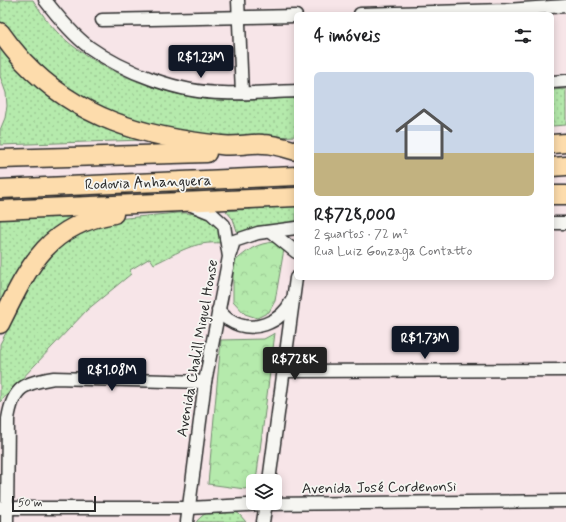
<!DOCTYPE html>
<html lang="pt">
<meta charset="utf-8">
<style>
:root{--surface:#fff;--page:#f2f2f2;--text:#202124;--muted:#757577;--line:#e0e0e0;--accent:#111827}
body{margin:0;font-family:Mynerve,sans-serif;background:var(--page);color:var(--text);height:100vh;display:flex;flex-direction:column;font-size:15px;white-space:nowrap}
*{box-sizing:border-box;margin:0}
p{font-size:13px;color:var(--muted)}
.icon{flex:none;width:22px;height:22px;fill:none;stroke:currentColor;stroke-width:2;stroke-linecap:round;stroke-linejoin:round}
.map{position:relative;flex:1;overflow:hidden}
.sheet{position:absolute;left:294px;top:12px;width:260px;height:268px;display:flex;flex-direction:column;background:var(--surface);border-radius:6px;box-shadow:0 2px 10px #0003}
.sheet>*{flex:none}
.buttons{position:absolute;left:246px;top:474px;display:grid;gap:8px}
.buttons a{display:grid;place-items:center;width:36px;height:36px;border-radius:6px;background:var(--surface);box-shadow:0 2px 10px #0003;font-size:20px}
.scale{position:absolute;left:12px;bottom:10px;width:84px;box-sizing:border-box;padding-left:4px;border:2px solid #2b2b2b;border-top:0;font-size:11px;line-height:14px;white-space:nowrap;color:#2b2b2b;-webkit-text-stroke:3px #f6f6f2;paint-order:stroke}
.price{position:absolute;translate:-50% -34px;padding:0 9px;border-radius:4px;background:var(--accent);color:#fff;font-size:13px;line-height:26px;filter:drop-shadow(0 1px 2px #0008)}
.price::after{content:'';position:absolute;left:50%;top:24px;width:12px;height:9px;margin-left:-6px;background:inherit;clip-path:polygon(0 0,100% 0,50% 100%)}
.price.selected{background:#222;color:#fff}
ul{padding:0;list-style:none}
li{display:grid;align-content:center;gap:8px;height:212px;padding:0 20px}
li+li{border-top:1px solid var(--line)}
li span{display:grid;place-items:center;height:124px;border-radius:6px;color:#555}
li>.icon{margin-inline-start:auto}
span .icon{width:72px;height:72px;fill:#fffc;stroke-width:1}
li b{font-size:17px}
h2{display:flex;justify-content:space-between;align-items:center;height:48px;padding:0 20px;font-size:17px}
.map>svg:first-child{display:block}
.grass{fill:url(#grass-dots);stroke:#708a6c}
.forest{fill:url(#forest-crowns);stroke:#708a6c}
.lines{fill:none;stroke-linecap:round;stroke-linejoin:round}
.minor-casing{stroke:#2b2b2b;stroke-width:15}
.highway-casing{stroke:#2b2b2b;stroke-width:21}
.minor{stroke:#f6f6f2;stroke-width:12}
.highway{stroke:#fddcac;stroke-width:18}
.labels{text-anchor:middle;stroke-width:3.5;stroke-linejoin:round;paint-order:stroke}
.street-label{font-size:15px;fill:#2b2b2b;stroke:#f6f6f2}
</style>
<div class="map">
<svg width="566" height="522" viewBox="0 0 566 522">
<defs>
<pattern id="grass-dots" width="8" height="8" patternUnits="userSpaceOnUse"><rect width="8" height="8" fill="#b5eaac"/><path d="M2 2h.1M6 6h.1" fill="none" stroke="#9cc994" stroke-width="1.8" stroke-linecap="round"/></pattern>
<pattern id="forest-crowns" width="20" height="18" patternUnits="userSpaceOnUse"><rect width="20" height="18" fill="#b5eaac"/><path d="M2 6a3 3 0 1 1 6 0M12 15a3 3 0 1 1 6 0" fill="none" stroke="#9cc994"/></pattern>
</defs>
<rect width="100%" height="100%" fill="#f7e5e8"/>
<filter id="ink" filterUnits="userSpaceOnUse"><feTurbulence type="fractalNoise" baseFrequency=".025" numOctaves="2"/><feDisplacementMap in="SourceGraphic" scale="8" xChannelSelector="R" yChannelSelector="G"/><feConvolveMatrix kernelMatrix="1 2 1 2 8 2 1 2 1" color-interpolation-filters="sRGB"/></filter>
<g filter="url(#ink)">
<g class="grass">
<path d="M 0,0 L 33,0 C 40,11 48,23 57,32 C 92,67 155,93 205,99 C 235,102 266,99 296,98 L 296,136 L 226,139 L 136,126 L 56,85 L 0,26 Z"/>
<path d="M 0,43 L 143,140 L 0,145 L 0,130 L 5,118 L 7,106 L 6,93 L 0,76 Z"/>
<path d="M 566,89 L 566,125 L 552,126 L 552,90 Z"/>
<path d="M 296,205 L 296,224 C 276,225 255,223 238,234 L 233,219 L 226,211 Z"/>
<path d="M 76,213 L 56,228 L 0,314 L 0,216 Z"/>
<path d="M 177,213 C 199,212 220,218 222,243 C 193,241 180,252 154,264 L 150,258 L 130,270 L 131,274 L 87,310 L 0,402 L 0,344 L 38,273 L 47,259 L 68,239 L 83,231 L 116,219 Z"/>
<path d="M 230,509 L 239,514 L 246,522 L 196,522 C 206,510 215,510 230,509 Z"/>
</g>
<g class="forest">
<path d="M 276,242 L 284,249 L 275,301 L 269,312 L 257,318 L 245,314 L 233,301 L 233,263 C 248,250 256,243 276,242 Z"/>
<path d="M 275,333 L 256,481 L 253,481 L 253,484 L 245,489 L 208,484 L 221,340 L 264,339 Z"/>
</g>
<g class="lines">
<g class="minor-casing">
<g id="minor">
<path d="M 45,0 C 58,17 72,34 89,47 C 124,72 179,93 223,93 C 247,94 272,92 296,91"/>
<path d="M 238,0 L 242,93"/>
<path d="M 360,14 L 506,10 L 566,6"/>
<path d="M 102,20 L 296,16"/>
<path d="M 552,82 L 566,81"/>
<path d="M 552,223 L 566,223"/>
<path d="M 271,232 L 296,252"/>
<path d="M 230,254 L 234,241 L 258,233 L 296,228"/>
<path d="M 218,310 C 222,313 225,318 229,320 C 252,335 281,323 292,300"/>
<path d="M 284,371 L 566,370"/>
<path d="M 269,481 L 296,278"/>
<path d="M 0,508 L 189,508 L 265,504 L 566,501"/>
<path d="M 7,522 L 8,419 C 13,387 24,383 54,378 L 205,382"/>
<path d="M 187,522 L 205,382 L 229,257 L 224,225 L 211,213 L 189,204"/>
<path d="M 263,522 L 266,503"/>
</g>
</g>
<g class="highway-casing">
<g id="highway">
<path d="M 0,32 C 7,42 15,52 23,61 C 78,119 144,137 221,145 C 235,147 249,143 263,144 C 274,144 286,148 296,151"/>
<path d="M 552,144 L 566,143"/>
<path d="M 0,159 L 207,153"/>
<path d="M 552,167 L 566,166"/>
<path d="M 0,189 L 296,176"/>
<path d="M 552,195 L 566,195"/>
<path d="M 0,210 L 296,197"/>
<path d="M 0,324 C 28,268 46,225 114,214"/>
</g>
</g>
<use href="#minor" class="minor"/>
<use href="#highway" class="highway"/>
</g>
</g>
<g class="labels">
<g class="street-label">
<text transform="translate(148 182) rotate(-2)" y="5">Rodovia Anhanguera</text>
<text transform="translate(197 348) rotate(-80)" y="5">Avenida Chalill Miguel Honse</text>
<text transform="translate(379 487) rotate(-1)" y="5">Avenida José Cordenonsi</text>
</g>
</g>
</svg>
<div class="buttons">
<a><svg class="icon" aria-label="layers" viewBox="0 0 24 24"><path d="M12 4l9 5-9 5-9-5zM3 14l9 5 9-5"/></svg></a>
</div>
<div class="scale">50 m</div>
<b class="price" style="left:201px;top:79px">R$1.23M</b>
<b class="price" style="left:425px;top:360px">R$1.73M</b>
<b class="price selected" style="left:295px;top:381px">R$728K</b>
<b class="price" style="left:112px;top:392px">R$1.08M</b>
<section class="sheet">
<h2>4 imóveis<svg class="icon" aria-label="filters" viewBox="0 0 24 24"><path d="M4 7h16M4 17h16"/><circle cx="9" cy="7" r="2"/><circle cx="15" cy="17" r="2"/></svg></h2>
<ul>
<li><span style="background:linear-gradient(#c9d6e8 65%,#c2b280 0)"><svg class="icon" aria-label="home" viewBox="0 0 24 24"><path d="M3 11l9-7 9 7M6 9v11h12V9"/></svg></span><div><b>R$728,000</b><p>2 quartos · 72 m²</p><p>Rua Luiz Gonzaga Contatto</p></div></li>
</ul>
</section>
</div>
